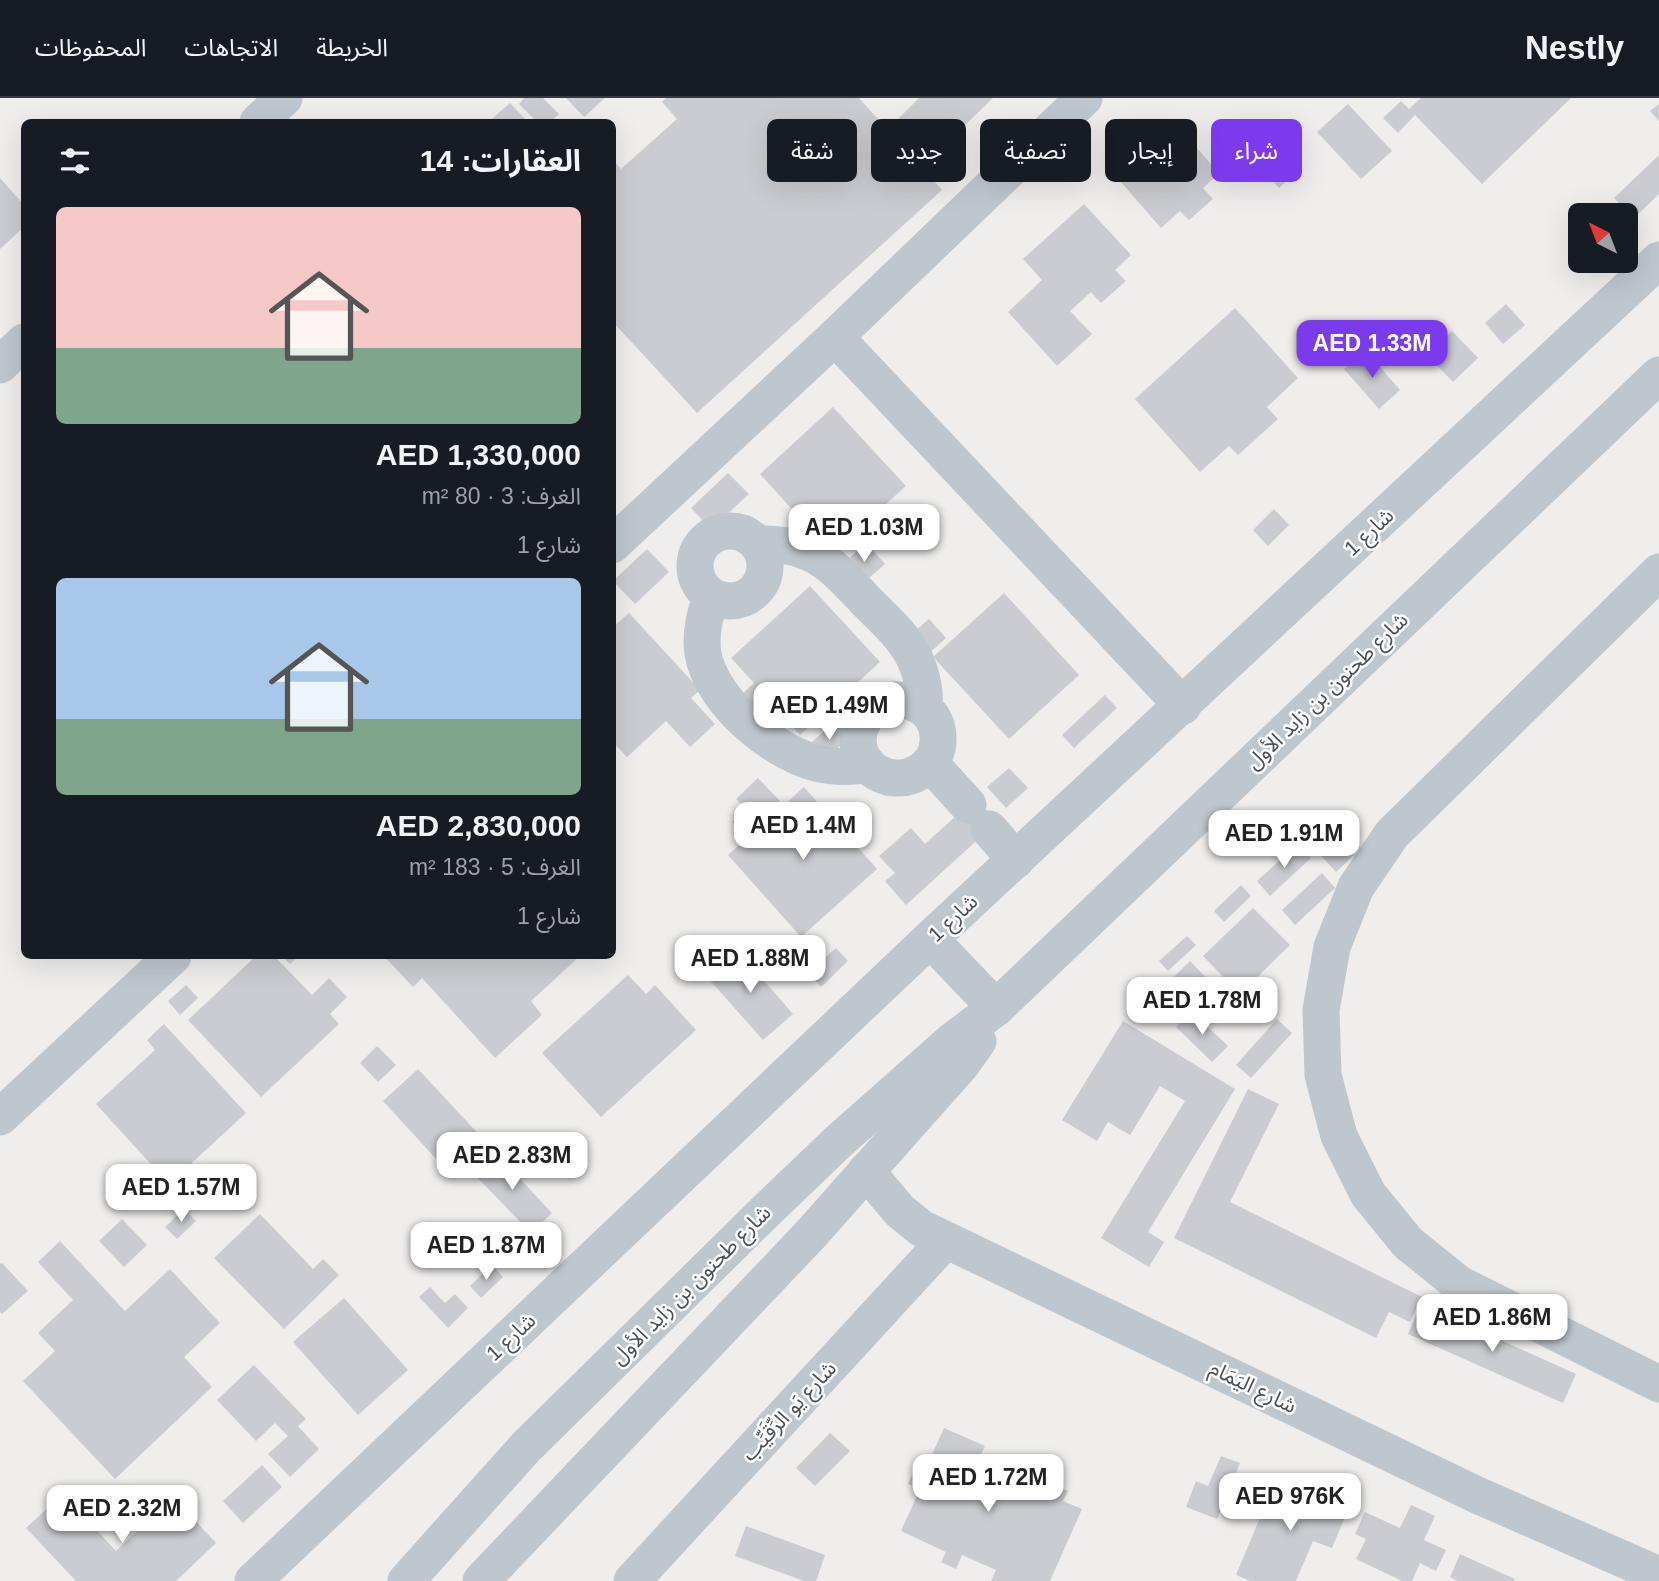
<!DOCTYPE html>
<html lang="ar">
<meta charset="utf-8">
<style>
:root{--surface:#171b24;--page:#20242c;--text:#f1f3f6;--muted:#9ea1a6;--line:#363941;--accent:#7c3aed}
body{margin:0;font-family:Helvetica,"Noto Sans Arabic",sans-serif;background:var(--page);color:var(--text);direction:rtl;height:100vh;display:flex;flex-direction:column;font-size:26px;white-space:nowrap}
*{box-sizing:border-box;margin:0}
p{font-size:23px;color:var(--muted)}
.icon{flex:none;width:38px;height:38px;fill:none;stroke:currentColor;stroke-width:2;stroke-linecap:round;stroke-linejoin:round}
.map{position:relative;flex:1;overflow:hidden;direction:ltr}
.drawer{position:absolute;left:21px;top:21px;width:595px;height:840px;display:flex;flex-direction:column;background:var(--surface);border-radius:10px;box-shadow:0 7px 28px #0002;direction:rtl}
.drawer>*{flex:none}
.banner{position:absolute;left:637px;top:21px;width:665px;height:63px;direction:rtl;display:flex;gap:14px}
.needle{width:46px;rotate:318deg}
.tools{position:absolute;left:1568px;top:105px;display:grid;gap:14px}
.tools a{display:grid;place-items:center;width:70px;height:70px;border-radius:10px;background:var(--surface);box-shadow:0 7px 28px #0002;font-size:35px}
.price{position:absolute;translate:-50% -60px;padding:0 16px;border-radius:14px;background:#fff;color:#222;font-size:23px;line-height:46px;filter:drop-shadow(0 2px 4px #0008)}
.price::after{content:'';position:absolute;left:50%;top:42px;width:21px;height:16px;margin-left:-10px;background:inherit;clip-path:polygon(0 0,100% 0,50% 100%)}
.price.active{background:var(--accent);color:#fff}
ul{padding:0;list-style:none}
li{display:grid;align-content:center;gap:14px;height:371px;padding:0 35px}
li span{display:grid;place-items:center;height:217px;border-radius:10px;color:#555}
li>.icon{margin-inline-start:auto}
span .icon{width:126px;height:126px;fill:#fffc;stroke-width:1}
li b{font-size:30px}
h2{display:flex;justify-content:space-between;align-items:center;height:84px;padding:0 35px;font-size:30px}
.tag{padding:0 24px;border-radius:10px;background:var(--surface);box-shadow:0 7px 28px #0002;font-size:24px;line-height:63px}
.tag.active{background:var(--accent);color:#fff}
header{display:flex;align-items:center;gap:42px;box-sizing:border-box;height:98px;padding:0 35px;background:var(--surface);border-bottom:2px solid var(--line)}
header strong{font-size:33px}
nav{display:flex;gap:38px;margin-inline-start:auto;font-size:24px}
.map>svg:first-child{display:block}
.building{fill:#caccd1}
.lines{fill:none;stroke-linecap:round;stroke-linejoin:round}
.minor{stroke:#bfc7ce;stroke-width:37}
.labels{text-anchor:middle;stroke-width:5;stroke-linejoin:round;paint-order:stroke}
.street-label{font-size:21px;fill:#475059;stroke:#fff}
</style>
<header>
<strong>Nestly</strong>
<nav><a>الخريطة</a><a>الاتجاهات</a><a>المحفوظات</a></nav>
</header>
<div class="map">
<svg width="1659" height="1483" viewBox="0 0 1659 1483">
<rect width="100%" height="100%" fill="#f0eded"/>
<g class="building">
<path d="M 524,0 L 543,0 L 559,16 L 550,24 L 537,24 L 519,6 Z"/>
<path d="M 566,0 L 605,0 L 584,19 Z"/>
<path d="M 666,0 L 859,0 L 942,92 L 697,315 L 612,223 L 612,61 L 621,71 L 677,21 L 662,4 Z"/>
<path d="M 919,0 L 993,0 L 934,57 L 898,21 Z"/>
<path d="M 1421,0 L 1571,0 L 1482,86 L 1415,17 L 1398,35 L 1383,20 L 1401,3 L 1409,11 Z"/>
<path d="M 510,5 L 528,24 L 494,24 L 492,21 Z"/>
<path d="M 1348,6 L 1392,53 L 1361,81 L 1317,34 Z"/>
<path d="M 1659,6 L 1659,23 L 1650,13 Z"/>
<path d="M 1173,23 L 1219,75 L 1203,90 L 1213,101 L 1189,122 L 1180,113 L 1161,130 L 1114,76 Z"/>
<path d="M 1283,50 L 1301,70 L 1279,90 L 1261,70 Z"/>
<path d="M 1659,57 L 1659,96 L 1634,120 L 1614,100 Z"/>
<path d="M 0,80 L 24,107 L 24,129 L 0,151 Z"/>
<path d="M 1084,106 L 1131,157 L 1115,172 L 1126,183 L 1101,205 L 1091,194 L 1070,213 L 1092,236 L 1057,268 L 1008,214 L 1042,182 L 1023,161 Z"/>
<path d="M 1626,126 L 1633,134 L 1626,140 Z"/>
<path d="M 1580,140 L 1580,159 L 1571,150 Z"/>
<path d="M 1583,163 L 1602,163 L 1592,172 Z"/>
<path d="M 1506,206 L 1525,227 L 1503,246 L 1485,225 Z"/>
<path d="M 1235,210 L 1298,280 L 1267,309 L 1278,321 L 1238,357 L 1229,348 L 1200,374 L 1135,301 Z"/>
<path d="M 1452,233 L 1478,260 L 1453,284 L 1427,257 Z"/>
<path d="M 1365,252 L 1400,292 L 1379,311 L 1344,271 Z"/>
<path d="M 833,309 L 906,388 L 832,455 L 760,376 Z"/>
<path d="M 728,375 L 749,396 L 711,431 L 691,410 Z"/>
<path d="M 1274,411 L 1289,427 L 1268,448 L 1253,432 Z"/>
<path d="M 866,445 L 885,466 L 861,487 L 842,467 Z"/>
<path d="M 647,451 L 669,474 L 635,506 L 613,483 Z"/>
<path d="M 810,488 L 880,564 L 800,637 L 768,601 L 756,612 L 742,596 L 754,585 L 731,560 Z"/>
<path d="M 1004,495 L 1079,577 L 1009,641 L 933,559 Z"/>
<path d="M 629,515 L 700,592 L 691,600 L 715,626 L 690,649 L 666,623 L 627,659 L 612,643 L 612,530 Z"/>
<path d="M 929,521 L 946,540 L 925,559 L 908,539 Z"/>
<path d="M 1105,597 L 1117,610 L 1074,650 L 1062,637 Z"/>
<path d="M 837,622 L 851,639 L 820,665 L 806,649 Z"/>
<path d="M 1009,670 L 1028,690 L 1006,710 L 987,689 Z"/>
<path d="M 758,680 L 780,703 L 744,736 L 732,724 L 746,710 L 736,701 Z"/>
<path d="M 804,689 L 877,771 L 801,839 L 728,757 Z"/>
<path d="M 976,700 L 997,724 L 906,807 L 885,783 L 895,775 L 879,758 L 911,730 L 925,746 Z"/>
<path d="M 1323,722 L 1354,757 L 1336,774 L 1304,739 Z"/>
<path d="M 1298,746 L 1311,760 L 1270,798 L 1257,783 Z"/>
<path d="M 1322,775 L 1335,790 L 1295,827 L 1282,812 Z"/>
<path d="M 1241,787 L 1251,798 L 1224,824 L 1214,813 Z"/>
<path d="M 1253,810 L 1290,847 L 1240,896 L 1203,858 Z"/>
<path d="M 1187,838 L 1196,847 L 1168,873 L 1159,863 Z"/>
<path d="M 836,850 L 848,863 L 821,889 L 808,875 Z"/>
<path d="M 737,852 L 793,916 L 763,942 L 707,879 Z"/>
<path d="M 256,858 L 274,858 L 312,897 L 329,880 L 347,899 L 330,916 L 339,926 L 261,999 L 188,922 Z"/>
<path d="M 282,858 L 299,858 L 290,866 Z"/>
<path d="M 384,858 L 580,858 L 531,903 L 542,917 L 495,960 L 422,880 L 413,889 Z"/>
<path d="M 1190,863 L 1236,911 L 1225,922 L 1189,885 L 1148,925 L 1137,915 Z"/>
<path d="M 628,877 L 646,896 L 655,887 L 696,932 L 601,1019 L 542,955 Z"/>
<path d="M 186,887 L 198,900 L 180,917 L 168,903 Z"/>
<path d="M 1191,913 L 1228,948 L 1212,964 L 1176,929 Z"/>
<path d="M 1277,921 L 1292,935 L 1251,980 L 1236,967 Z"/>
<path d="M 1123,923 L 1235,991 L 1148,1134 L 1164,1144 L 1149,1169 L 1101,1140 L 1185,1003 L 1160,988 L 1130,1037 L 1108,1024 L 1097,1043 L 1062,1022 Z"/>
<path d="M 164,926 L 246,1015 L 169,1086 L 96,1006 L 155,952 L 147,942 Z"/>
<path d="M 377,948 L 396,967 L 378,984 L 360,965 Z"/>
<path d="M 418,971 L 485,1043 L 450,1076 L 383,1003 Z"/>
<path d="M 1248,991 L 1279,1006 L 1230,1104 L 1422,1199 L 1410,1224 L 1389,1214 L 1376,1240 L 1174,1140 Z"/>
<path d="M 493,1052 L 552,1115 L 531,1135 L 471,1073 Z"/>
<path d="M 184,1111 L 196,1123 L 177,1141 L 165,1129 Z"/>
<path d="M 260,1116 L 313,1171 L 323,1161 L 339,1177 L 284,1231 L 214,1160 Z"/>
<path d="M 122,1121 L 147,1147 L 124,1169 L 99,1143 Z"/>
<path d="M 60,1143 L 125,1213 L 170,1171 L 220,1225 L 184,1259 L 212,1289 L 115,1381 L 23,1283 L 55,1253 L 38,1235 L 73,1202 L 38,1164 Z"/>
<path d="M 2,1165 L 28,1193 L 2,1216 L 0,1214 L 0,1166 Z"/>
<path d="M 492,1167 L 503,1179 L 481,1200 L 470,1188 Z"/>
<path d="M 430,1189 L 445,1205 L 455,1196 L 468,1210 L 448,1230 L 419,1199 Z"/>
<path d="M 344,1200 L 408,1272 L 358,1317 L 293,1244 Z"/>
<path d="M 1421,1206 L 1576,1276 L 1563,1305 L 1408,1236 Z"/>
<path d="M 254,1267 L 306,1321 L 298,1328 L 319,1351 L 290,1379 L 268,1356 L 288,1338 L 275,1325 L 256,1343 L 217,1302 Z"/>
<path d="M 944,1330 L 985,1348 L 977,1365 L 1046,1395 L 1050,1386 L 1068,1393 L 1063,1403 L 1082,1411 L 1050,1483 L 991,1483 L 996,1472 L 962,1457 L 956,1471 L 941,1464 L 946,1454 L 901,1433 L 920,1391 L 908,1386 L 920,1358 L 929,1363 Z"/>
<path d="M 830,1335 L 850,1353 L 815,1388 L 796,1370 Z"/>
<path d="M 1221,1358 L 1240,1365 L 1217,1421 L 1186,1409 L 1196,1383 L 1208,1388 Z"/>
<path d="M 262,1367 L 282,1389 L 243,1425 L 223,1403 Z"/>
<path d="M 1277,1379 L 1349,1409 L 1332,1450 L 1313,1443 L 1296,1483 L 1250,1483 L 1236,1477 Z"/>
<path d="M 63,1396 L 116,1453 L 173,1399 L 216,1445 L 176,1483 L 76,1483 L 26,1430 Z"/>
<path d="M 1411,1407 L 1435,1418 L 1424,1442 L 1446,1452 L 1436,1473 L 1420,1465 L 1412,1483 L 1402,1483 L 1356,1461 L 1366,1441 L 1355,1436 L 1365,1414 L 1400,1430 Z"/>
<path d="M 746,1428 L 825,1457 L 816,1483 L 804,1483 L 735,1458 Z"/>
<path d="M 1460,1456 L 1515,1481 L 1513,1483 L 1458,1483 L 1450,1479 Z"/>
</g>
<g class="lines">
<g class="minor">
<path d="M 258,24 L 284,0"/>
<path d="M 835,239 L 1183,608"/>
<path d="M 0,267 L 24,244"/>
<circle cx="730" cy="468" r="35"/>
<path d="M 758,446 C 776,446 793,447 810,455 C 832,465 849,485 866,503 C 883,520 903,537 914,559 C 919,570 923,583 924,595 C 925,600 923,607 925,611 C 927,614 930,616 932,619 C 936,625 938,632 938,639 C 940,670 905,690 878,675 C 833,650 872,576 925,611"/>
<path d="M 612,447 L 835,239 L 1084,0"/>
<path d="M 1659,474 L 1392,736 L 1356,789 L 1332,849 L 1321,912 L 1323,977 L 1339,1038 L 1368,1096 L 1408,1145 L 1459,1186 L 1659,1286"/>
<path d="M 711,498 C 705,517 700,535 703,556 C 712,605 777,659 825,667 C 839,670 853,668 868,667"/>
<path d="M 930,665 L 968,707"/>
<path d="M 989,731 L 1016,762"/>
<path d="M 930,841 L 996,910"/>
<path d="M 0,1019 L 173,858"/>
<path d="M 866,1073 L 900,1113 L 921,1130 L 1477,1397 L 1659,1477"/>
<path d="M 253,1483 L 930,841 L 1659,162"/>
<path d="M 406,1483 L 526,1349 L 770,1109 L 839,1043 L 952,943 L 996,910 L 1659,277"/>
<path d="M 481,1483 L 810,1137 L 961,967 L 978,943"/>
<path d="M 632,1483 L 946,1142"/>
</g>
</g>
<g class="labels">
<g class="street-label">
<text transform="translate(1369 434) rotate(-43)" y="7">شارع 1</text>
<text transform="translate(1327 593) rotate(-44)" y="7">شارع طحنون بن زايد الأول</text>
<text transform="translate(953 820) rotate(-43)" y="7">شارع 1</text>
<text transform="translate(691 1187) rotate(-45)" y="7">شارع طحنون بن زايد الأول</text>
<text transform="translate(511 1239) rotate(-43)" y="7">شارع 1</text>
<text transform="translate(1253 1289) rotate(26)" y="7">شارع اليَمَام</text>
<text transform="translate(789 1313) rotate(-47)" y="7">شارع يَو الرِّقَيِّب</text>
</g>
</g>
</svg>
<div class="tools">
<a><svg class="needle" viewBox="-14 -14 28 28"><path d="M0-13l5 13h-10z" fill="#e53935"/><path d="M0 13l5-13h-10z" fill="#9ea1a6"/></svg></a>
</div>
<b class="price active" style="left:1372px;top:282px">AED 1.33M</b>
<b class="price" style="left:864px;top:466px">AED 1.03M</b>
<b class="price" style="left:829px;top:644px">AED 1.49M</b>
<b class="price" style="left:803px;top:764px">AED 1.4M</b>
<b class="price" style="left:1284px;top:772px">AED 1.91M</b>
<b class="price" style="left:750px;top:897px">AED 1.88M</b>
<b class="price" style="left:1202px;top:939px">AED 1.78M</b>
<b class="price" style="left:512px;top:1094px">AED 2.83M</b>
<b class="price" style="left:181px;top:1126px">AED 1.57M</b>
<b class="price" style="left:486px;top:1184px">AED 1.87M</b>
<b class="price" style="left:1492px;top:1256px">AED 1.86M</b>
<b class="price" style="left:988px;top:1416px">AED 1.72M</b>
<b class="price" style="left:1290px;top:1435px">AED 976K</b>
<b class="price" style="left:122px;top:1447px">AED 2.32M</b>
<div class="banner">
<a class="tag active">شراء</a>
<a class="tag">إيجار</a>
<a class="tag">تصفية</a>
<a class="tag">جديد</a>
<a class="tag">شقة</a>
</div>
<section class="drawer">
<h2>العقارات: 14<svg class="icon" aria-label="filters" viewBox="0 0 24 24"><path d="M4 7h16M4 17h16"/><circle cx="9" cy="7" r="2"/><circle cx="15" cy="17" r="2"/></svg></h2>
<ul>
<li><span style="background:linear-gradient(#f6c9c9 65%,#7fa58c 0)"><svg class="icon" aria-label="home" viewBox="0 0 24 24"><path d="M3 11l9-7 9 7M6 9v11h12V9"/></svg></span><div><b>AED 1,330,000</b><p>الغرف: 3 · 80 m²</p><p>شارع 1</p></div></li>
<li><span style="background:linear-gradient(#a9c7e8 65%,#7fa58c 0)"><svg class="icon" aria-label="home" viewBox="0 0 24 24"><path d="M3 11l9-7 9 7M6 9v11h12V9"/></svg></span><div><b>AED 2,830,000</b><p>الغرف: 5 · 183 m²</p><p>شارع 1</p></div></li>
</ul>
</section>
</div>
